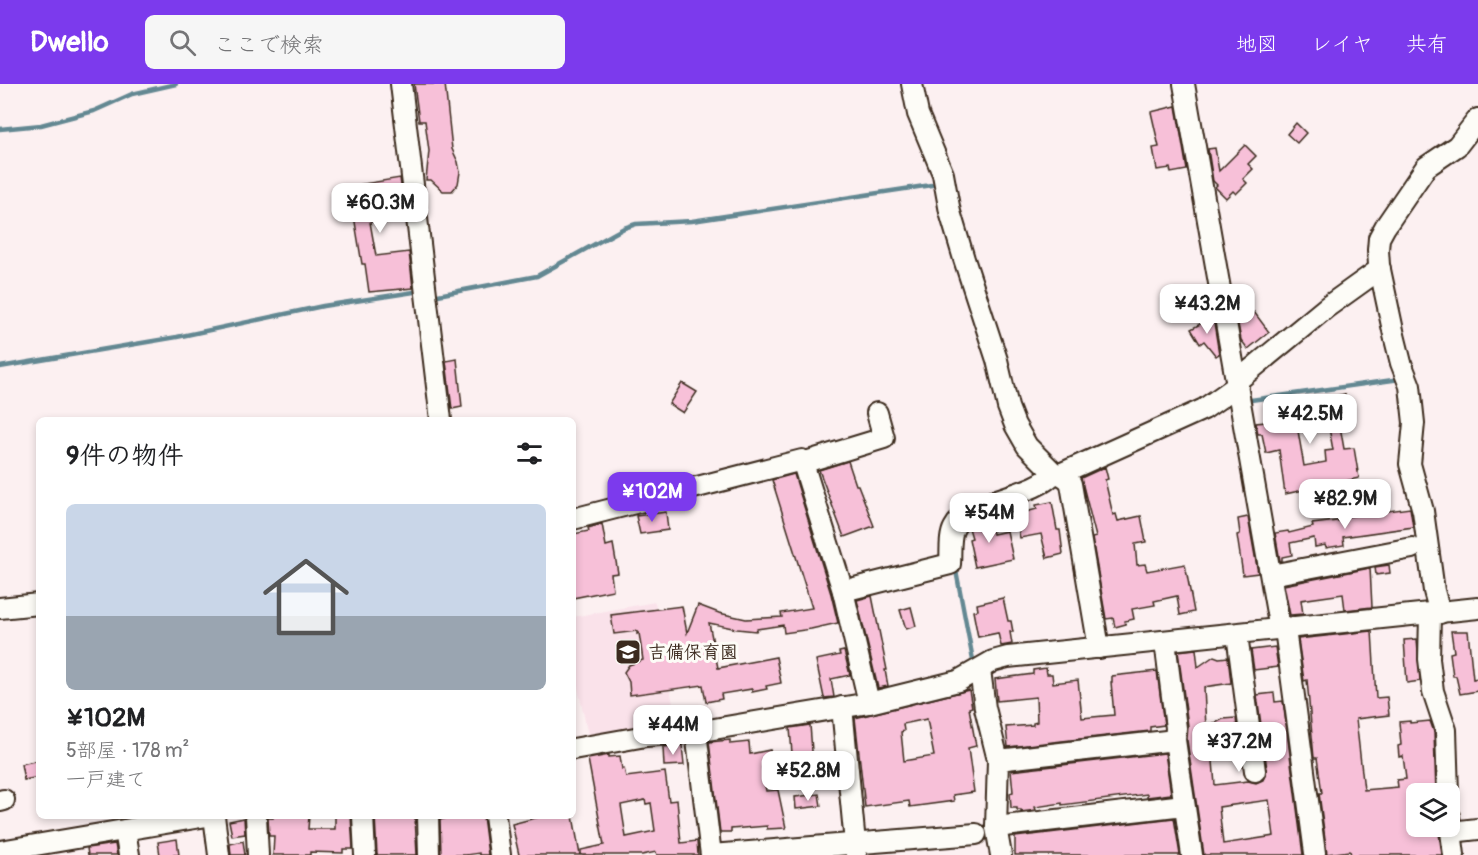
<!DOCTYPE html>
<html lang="ja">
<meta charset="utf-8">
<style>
:root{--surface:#fff;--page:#f6f6f6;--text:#202124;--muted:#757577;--accent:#7c3aed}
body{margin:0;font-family:Pangolin,"Klee One",sans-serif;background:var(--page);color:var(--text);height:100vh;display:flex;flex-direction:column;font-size:22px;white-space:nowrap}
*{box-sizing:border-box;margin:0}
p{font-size:20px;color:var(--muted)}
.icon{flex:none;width:33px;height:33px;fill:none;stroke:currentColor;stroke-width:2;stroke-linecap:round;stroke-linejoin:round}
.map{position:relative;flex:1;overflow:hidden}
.side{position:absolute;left:36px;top:333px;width:540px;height:402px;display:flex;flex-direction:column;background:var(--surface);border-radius:9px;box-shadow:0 3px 9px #0003}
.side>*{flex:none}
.fabs{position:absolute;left:1406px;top:699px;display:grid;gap:12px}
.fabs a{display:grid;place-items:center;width:54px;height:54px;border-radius:9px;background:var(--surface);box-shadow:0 3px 9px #0003;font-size:30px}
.price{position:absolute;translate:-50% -51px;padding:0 14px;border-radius:12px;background:#fff;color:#222;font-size:20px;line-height:39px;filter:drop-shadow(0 2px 3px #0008)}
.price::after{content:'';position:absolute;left:50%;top:36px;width:18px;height:14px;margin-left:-9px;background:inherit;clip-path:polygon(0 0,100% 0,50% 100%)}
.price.current{background:var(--accent);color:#fff}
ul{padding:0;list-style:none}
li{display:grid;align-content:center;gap:12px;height:318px;padding:0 30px}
li span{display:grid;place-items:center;height:186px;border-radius:9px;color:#555}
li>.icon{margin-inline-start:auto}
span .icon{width:108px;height:108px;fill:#fffc;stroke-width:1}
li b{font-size:26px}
h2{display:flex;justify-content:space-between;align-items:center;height:72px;padding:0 30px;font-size:26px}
header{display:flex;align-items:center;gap:36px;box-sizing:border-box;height:84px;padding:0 30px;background:var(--accent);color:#fff}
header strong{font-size:28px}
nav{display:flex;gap:33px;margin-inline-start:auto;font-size:21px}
.search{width:420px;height:54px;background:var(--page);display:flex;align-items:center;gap:15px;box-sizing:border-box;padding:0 21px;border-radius:9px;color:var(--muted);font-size:22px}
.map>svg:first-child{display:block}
.built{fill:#fae2ea}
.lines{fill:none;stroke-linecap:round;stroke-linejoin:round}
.stream{stroke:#648892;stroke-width:4.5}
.building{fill:#f7c0d8;stroke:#3b2a1e;stroke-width:1.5;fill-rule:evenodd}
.minor-casing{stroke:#3b2a1e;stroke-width:24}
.minor{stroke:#fdfcf7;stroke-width:20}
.labels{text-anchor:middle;stroke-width:6;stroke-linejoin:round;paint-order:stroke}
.poi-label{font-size:18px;font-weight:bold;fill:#3b2a1e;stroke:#fdfcf7;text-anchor:start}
</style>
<header>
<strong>Dwello</strong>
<div class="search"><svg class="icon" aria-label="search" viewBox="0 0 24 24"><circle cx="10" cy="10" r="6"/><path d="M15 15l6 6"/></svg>ここで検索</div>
<nav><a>地図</a><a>レイヤ</a><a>共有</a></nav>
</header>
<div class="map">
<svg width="1478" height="771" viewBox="0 0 1478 771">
<rect width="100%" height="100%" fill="#fcf0f1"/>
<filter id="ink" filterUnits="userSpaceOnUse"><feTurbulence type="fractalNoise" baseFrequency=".0167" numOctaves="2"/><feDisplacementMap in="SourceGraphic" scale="12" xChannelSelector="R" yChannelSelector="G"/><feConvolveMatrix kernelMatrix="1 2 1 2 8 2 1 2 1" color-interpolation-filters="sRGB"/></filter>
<g filter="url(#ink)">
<path class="built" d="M 655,518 L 676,638 L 655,639 L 588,651 L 573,581 L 573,533 Z"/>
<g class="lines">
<g class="stream">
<path d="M 0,45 L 41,41 L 94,27 L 132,10 L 176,0"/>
<path d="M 438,211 L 537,192 L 624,144 L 636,140 L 692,137 L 938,100"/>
<path d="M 0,283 L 177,253 L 323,222 L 414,208"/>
<path d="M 1244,317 L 1400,295"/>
<path d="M 955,481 L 973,576"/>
<path d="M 1456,710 L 1457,732"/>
</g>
</g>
<g class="building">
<path d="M 414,0 L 445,0 L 452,65 L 458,78 L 460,88 L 458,100 L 452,107 L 443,107 L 431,96 L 426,96 L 429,67 L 425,37 L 419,37 Z"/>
<path d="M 1176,22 L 1187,86 L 1171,89 L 1170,84 L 1157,86 L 1153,64 L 1159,63 L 1151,28 Z"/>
<path d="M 1296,39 L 1306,49 L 1297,59 L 1287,50 Z"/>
<path d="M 1245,61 L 1256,72 L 1248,80 L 1253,85 L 1243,95 L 1247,99 L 1236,110 L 1233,107 L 1226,114 L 1215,103 L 1217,101 L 1213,97 L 1208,65 L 1215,64 L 1219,87 Z"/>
<path d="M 400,94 L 405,132 L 370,138 L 376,172 L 409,168 L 413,204 L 369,208 L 365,180 L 362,180 L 351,114 L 353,114 L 351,102 Z"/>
<path d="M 1254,228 L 1269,248 L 1248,265 L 1241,256 L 1238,240 Z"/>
<path d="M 1211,234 L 1214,239 L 1219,270 L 1216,272 L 1204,257 L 1200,260 L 1191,245 Z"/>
<path d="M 457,275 L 462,323 L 452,325 L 446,277 Z"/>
<path d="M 682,299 L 697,308 L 683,329 L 669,320 Z"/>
<path d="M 1345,310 L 1348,330 L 1338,331 L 1344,365 L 1354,364 L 1359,394 L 1285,410 L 1279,366 L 1266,369 L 1262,350 L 1258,350 L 1256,339 L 1266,338 L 1265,330 L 1303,325 L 1302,320 ZM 1327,333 L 1333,366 L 1325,367 L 1326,378 L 1304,382 L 1297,341 L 1301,340 L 1300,338 Z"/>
<path d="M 848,377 L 856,401 L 858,401 L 874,442 L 844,453 L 819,386 Z"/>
<path d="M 1105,383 L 1108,395 L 1105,396 L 1113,431 L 1116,430 L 1118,437 L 1141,432 L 1146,458 L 1135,460 L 1137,481 L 1145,480 L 1147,487 L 1185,480 L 1194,528 L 1180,531 L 1177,512 L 1154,517 L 1155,521 L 1132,525 L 1134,535 L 1125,537 L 1126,540 L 1115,543 L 1113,534 L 1106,535 L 1092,454 L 1096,453 L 1081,394 Z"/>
<path d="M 794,390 L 831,510 L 838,539 L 811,545 L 784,549 L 783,541 L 757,545 L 756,547 L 737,545 L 709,539 L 718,584 L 776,573 L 781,599 L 766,602 L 767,605 L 752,608 L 752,605 L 721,610 L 722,615 L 706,618 L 703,601 L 630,611 L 629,598 L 624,588 L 629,581 L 643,576 L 639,549 L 637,550 L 637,547 L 614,550 L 611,531 L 682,522 L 687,549 L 698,521 L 719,529 L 746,535 L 782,533 L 781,529 L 812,524 L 772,396 Z"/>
<path d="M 1052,418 L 1057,446 L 1060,446 L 1063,470 L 1047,474 L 1041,450 L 1020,454 L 1015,431 L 1037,425 L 1036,421 Z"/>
<path d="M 1410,424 L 1413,443 L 1343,453 L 1344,461 L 1326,464 L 1325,461 L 1315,463 L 1314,454 L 1290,459 L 1292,471 L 1282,473 L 1282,477 L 1280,477 L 1275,449 L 1288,447 L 1289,449 L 1313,443 L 1312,440 L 1344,436 L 1343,433 Z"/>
<path d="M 666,428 L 668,446 L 640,450 L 636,432 Z"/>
<path d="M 990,433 L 993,450 L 1007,447 L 1013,475 L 975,483 L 969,455 L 972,454 L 969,444 L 979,436 Z"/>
<path d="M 1248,433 L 1258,489 L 1243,491 L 1237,451 L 1240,450 L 1238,435 Z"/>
<path d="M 602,440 L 606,462 L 613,460 L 618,489 L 611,490 L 613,506 L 573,514 L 573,450 L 589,447 L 588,444 Z"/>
<path d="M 1389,481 L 1390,489 L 1376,491 L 1375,483 Z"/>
<path d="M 1370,484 L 1372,523 L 1345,526 L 1343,510 L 1301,516 L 1303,530 L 1290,531 L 1284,501 Z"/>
<path d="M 872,512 L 887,586 L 885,586 L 888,602 L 878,604 L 857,516 Z"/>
<path d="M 1003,514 L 1008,537 L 1011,537 L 1013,548 L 1010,548 L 1012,560 L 1001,562 L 998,549 L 978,553 L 973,527 L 978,526 L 977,520 Z"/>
<path d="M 911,523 L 916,542 L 906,545 L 900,526 Z"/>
<path d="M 1372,547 L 1376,614 L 1387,613 L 1389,631 L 1356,635 L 1364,706 L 1398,703 L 1397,696 L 1406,695 L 1403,672 L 1399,673 L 1398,662 L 1401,661 L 1399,638 L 1410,637 L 1410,639 L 1430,637 L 1434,648 L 1436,710 L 1416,710 L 1416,742 L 1438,742 L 1442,771 L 1351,771 L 1350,767 L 1327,770 L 1319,709 L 1322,709 L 1317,674 L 1314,674 L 1307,596 L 1304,597 L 1298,555 Z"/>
<path d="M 1451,547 L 1468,547 L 1473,595 L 1478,594 L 1478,607 L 1460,610 L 1456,592 L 1453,592 L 1450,569 L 1454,568 Z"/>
<path d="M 1417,555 L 1420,597 L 1407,599 L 1404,556 Z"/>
<path d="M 1275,563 L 1278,583 L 1254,586 L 1251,566 Z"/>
<path d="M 1196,565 L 1198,583 L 1214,572 L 1219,574 L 1228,573 L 1231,599 L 1204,603 L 1206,644 L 1223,635 L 1236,634 L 1239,661 L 1212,665 L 1215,701 L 1248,697 L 1256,699 L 1263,696 L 1267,685 L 1257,611 L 1274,609 L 1275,618 L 1283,617 L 1303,771 L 1204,771 L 1187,656 L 1188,642 L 1178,567 ZM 1269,716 L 1274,752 L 1223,760 L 1219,723 Z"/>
<path d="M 844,567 L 850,591 L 831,595 L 834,613 L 824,614 L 816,576 L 840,571 L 839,568 Z"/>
<path d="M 1046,584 L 1047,590 L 1052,590 L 1053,599 L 1078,596 L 1082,634 L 1114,631 L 1111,598 L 1112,598 L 1112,592 L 1157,587 L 1164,641 L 1150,643 L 1150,647 L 1008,663 L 1006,643 L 1033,641 L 1033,639 L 1037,638 L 1036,613 L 997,617 L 995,595 L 1033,590 L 1033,586 Z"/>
<path d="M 969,606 L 972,623 L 969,624 L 976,662 L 968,664 L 974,708 L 953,711 L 954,717 L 910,723 L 909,717 L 865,723 L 855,634 ZM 927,635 L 934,672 L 904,677 L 901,648 L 904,647 L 903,640 Z"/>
<path d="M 810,641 L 813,680 L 793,682 L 790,644 Z"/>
<path d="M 730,656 L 730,660 L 749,658 L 750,670 L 770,666 L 773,680 L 762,683 L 766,707 L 778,706 L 786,744 L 767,745 L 767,742 L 731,745 L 731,748 L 720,748 L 709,658 Z"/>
<path d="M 682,661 L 684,681 L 664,682 L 663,663 Z"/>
<path d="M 1165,669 L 1171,710 L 1147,713 L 1147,710 L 1062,721 L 1062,719 L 1035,723 L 1036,726 L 1021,728 L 1021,726 L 1017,726 L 1017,724 L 1011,724 L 1010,709 L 1013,708 L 1011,687 Z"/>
<path d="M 609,671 L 609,673 L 620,672 L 622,685 L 624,684 L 626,693 L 665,688 L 669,717 L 677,716 L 681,759 L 697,757 L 698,771 L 657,771 L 656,768 L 642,771 L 581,771 L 581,766 L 604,761 L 588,675 ZM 645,716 L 646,720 L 651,719 L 655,747 L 626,753 L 621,721 Z"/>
<path d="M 39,676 L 39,693 L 24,696 L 21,680 Z"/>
<path d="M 819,710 L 821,722 L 796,725 L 795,713 Z"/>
<path d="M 273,732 L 309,732 L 308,745 L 335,745 L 335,732 L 351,732 L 353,765 L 343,765 L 343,769 L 310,768 L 310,771 L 273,771 L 274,752 L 269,752 L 268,734 L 273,734 Z"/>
<path d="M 375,732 L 396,732 L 396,734 L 415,733 L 417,771 L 377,771 Z"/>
<path d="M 454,732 L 483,732 L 488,771 L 479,771 L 479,769 L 466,771 L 441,771 L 440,736 Z"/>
<path d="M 543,732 L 573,732 L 580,771 L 519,771 L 512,740 Z"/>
<path d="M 244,734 L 245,750 L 232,752 L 229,737 Z"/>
<path d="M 1174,734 L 1180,771 L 1015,771 L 1015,753 Z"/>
<path d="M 177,755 L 179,771 L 160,771 L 158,758 Z"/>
<path d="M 243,757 L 245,771 L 231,771 L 230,760 Z"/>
<path d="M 115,760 L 117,771 L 88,771 L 87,764 Z"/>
</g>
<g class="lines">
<g class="minor-casing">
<g id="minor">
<path d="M 401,0 L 441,336"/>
<path d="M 912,0 L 918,30 L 943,90 L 950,128 L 964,175 L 997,276 L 1008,323 L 1015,341 L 1027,362 L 1054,389"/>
<path d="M 1184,0 L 1280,546"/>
<path d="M 1237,297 L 1327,223 L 1380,185"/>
<path d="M 802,379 L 884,354 L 877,329"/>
<path d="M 1060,390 L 1068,395 L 1071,400 L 1099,564"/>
<path d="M 573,435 L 802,376 L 843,507 L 869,619"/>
<path d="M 1271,491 L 1412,464"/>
<path d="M 843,507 L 950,480 C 951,470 949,453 954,444 C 970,413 1033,414 1054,389 L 1060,390 L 1204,325 L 1238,301"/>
<path d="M 0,524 L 39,520"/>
<path d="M 1440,529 L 1434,507 L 1423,427 L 1410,380 L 1414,339 L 1410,302 L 1401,279 L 1394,251 L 1379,181 L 1378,166 L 1379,154 L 1385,143 L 1426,83 L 1457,62 L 1478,35"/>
<path d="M 1430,531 L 1429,575 L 1433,607 L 1446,646 L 1448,710"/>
<path d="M 1285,545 L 1315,769"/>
<path d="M 1237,550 L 1255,687"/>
<path d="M 1165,557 L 1176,644 L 1175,656"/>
<path d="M 980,586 L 985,624 L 998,676"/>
<path d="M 842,623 L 856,770"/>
<path d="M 696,648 L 711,771"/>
<path d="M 573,665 L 646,652 L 696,648 L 869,619 L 958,597 L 993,577 L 1008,573 L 1478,524"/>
<path d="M 0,717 L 4,716"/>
<path d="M 214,732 L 219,771"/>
<path d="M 256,732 L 258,771"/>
<path d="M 363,732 L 365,771"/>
<path d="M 428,732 L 429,771"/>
<path d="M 495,732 L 500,771"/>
<path d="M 1449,732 L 1454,771"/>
<path d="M 996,743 L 1184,721"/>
<path d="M 125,746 L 129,771"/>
<path d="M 1451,748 L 1478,745"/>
<path d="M 0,767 L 207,732"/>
<path d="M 711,771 L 976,750"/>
<path d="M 1001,771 L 996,743 L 998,676 L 1175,656 L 1192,771"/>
</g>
</g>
<use href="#minor" class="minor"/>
</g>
</g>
<defs>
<g id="school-square" transform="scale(1.35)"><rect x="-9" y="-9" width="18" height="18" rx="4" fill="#3b2a1e" stroke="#fdfcf7"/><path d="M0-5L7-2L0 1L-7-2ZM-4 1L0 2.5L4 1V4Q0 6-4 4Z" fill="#fff"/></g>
</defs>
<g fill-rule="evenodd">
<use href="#school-square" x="628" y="568"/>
</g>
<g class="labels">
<g class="poi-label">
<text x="648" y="574">吉備保育園</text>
</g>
</g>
</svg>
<div class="fabs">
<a><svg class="icon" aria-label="layers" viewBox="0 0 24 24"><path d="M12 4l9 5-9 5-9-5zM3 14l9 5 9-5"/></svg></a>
</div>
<b class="price" style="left:380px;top:150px">¥60.3M</b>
<b class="price" style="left:1207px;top:251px">¥43.2M</b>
<b class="price" style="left:1310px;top:361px">¥42.5M</b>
<b class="price current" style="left:652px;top:439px">¥102M</b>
<b class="price" style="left:1345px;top:446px">¥82.9M</b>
<b class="price" style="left:989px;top:460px">¥54M</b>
<b class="price" style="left:673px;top:672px">¥44M</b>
<b class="price" style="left:1239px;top:689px">¥37.2M</b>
<b class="price" style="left:808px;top:718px">¥52.8M</b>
<section class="side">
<h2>9件の物件<svg class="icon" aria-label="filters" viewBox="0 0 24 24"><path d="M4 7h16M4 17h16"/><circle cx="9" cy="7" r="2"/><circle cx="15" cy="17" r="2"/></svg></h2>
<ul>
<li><span style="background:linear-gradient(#c9d6e8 60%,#9aa5b1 0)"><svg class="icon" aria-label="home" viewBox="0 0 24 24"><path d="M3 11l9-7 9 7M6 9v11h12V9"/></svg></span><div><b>¥102M</b><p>5部屋 · 178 m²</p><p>一戸建て</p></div></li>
</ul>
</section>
</div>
